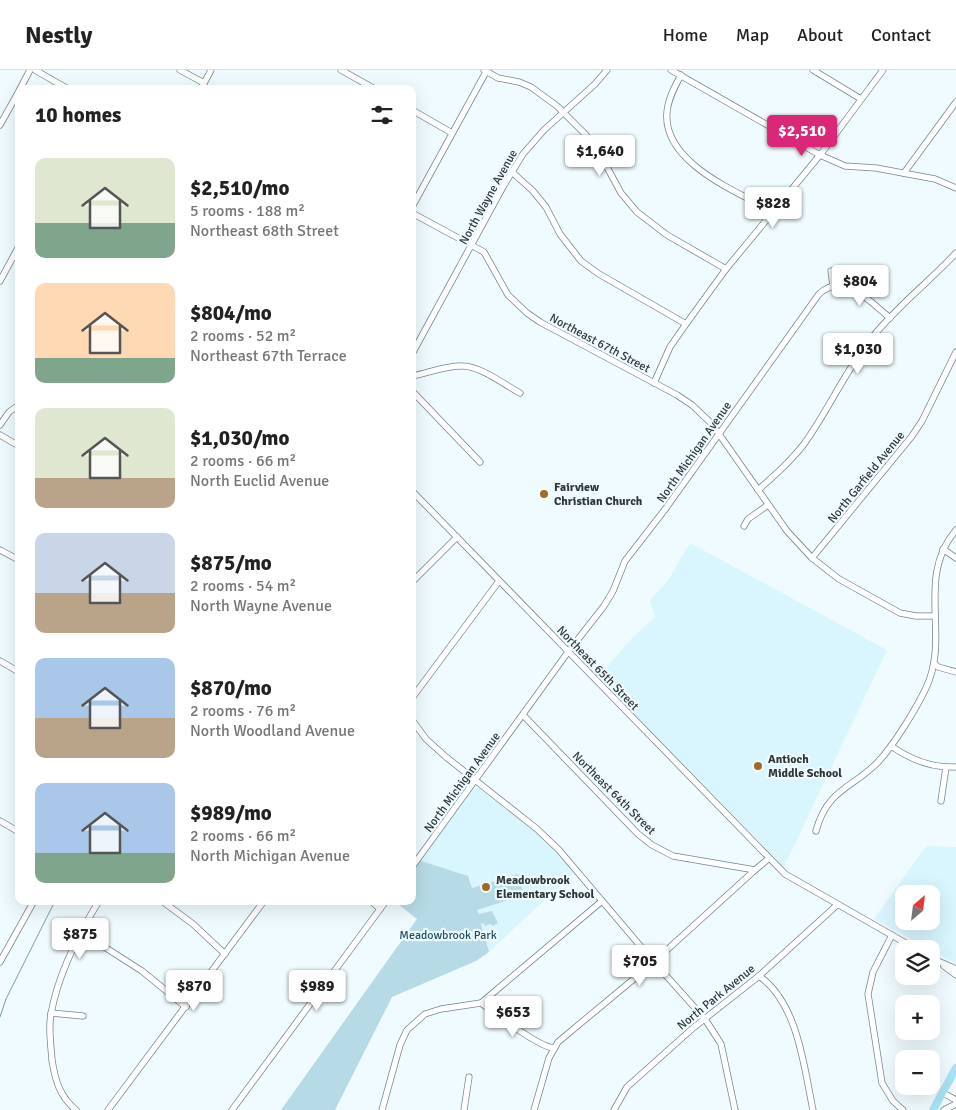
<!DOCTYPE html>
<meta charset="utf-8">
<style>
:root{--surface:#fff;--page:#f6f6f6;--text:#222;--muted:#767676;--line:#e0e0e0;--accent:#db2777}
body{margin:0;font-family:Signika,sans-serif;background:var(--page);color:var(--text);height:100vh;display:flex;flex-direction:column;font-size:19px;white-space:nowrap}
*{box-sizing:border-box;margin:0}
p{font-size:16px;color:var(--muted)}
.icon{flex:none;width:28px;height:28px;fill:none;stroke:currentColor;stroke-width:2;stroke-linecap:round;stroke-linejoin:round}
.map{position:relative;flex:1;overflow:hidden}
.panel{position:absolute;left:15px;top:15px;width:401px;height:820px;display:flex;flex-direction:column;background:var(--surface);border-radius:10px;box-shadow:0 5px 20px #0002}
.panel>*{flex:none}
.needle{width:32px;rotate:28deg}
.tools{position:absolute;left:895px;top:815px;display:grid;gap:10px}
.tools a{display:grid;place-items:center;width:45px;height:45px;border-radius:10px;background:var(--surface);box-shadow:0 5px 20px #0002;font-size:25px}
.price{position:absolute;translate:-50% -42px;padding:0 11px;border-radius:5px;background:#fff;color:#222;font-size:16px;line-height:32px;filter:drop-shadow(0 1px 2px #0008)}
.price::after{content:'';position:absolute;left:50%;top:30px;width:15px;height:11px;margin-left:-8px;background:inherit;clip-path:polygon(0 0,100% 0,50% 100%)}
.price.on{background:var(--accent);color:#fff}
ul{padding:0;list-style:none}
li{display:flex;align-items:center;gap:15px;height:125px;padding:0 20px}
li span{display:grid;place-items:center;flex:none;width:140px;height:100px;border-radius:10px;color:#555}
li>.icon{margin-inline-start:auto}
span .icon{width:60px;height:60px;fill:#fffc;stroke-width:1}
li b{font-size:21px}
h2{display:flex;justify-content:space-between;align-items:center;height:60px;padding:0 20px;font-size:21px}
header{display:flex;align-items:center;gap:30px;box-sizing:border-box;height:70px;padding:0 25px;background:var(--surface);border-bottom:1px solid var(--line)}
header strong{font-size:24px}
nav{display:flex;gap:28px;margin-inline-start:auto;font-size:18px}
.map>svg:first-child{display:block}
.built{fill:#d9f6ff;fill-rule:evenodd}
.green{fill:#b7dbe6}
.lines{fill:none;stroke-linecap:round;stroke-linejoin:round}
.stream{stroke:#799fab;stroke-width:1}
.minor-casing{stroke:#74868b;stroke-width:7}
.major-casing{stroke:#d5d7d7;stroke-width:8}
.minor{stroke:#fff;stroke-width:5.5}
.major{stroke:#a3e5f7;stroke-width:7}
.poi-dot{fill:#a16b25;stroke:#effbfe;stroke-width:2}
.labels{text-anchor:middle;stroke-width:4.5;stroke-linejoin:round;paint-order:stroke}
.street-label{font-size:12px;fill:#2e3638;stroke:#effbfe}
.poi-label{font-size:12px;font-weight:bold;fill:#2e3638;stroke:#effbfe;text-anchor:start}
.park-label{font-size:12px;fill:#1b505f;stroke:#effbfe}
</style>
<header>
<strong>Nestly</strong>
<nav><a>Home</a><a>Map</a><a>About</a><a>Contact</a></nav>
</header>
<div class="map">
<svg width="956" height="1040" viewBox="0 0 956 1040">
<rect width="100%" height="100%" fill="#effbfe"/>
<g class="built">
<path d="M 690,473 L 887,580 L 784,797 L 598,607 L 632,568 L 655,547 L 650,530 L 667,512 Z"/>
<path d="M 479,718 L 538,764 L 575,802 L 489,882 L 476,891 L 396,831 L 412,831 L 413,802 L 473,719 Z"/>
<path d="M 926,776 L 956,777 L 956,893 L 874,849 ZM 904,824 L 931,824 L 931,851 L 904,851 Z"/>
</g>
<path class="green" d="M 418,790 L 468,806 L 472,818 L 518,804 L 524,825 L 477,840 L 479,844 L 492,841 L 498,853 L 493,856 L 490,854 L 485,856 L 483,853 L 481,854 L 489,882 L 476,891 L 392,927 L 335,1040 L 281,1040 L 417,849 L 394,831 L 412,831 L 413,796 Z"/>
<g class="lines">
<path class="stream" d="M 0,947 L 6,929 L 55,831"/>
<g class="minor-casing">
<g id="minor">
<path d="M 35,0 L 68,19"/>
<path d="M 180,0 L 204,13"/>
<path d="M 341,0 L 375,19"/>
<path d="M 484,0 L 498,8 L 519,12 L 531,17 L 557,36 L 586,65 L 601,86 L 621,123 L 637,142 L 667,165 L 726,199"/>
<path d="M 671,0 L 820,85 L 845,96 L 876,98 L 935,109 L 956,118"/>
<path d="M 813,0 L 861,29"/>
<path d="M 681,5 C 675,16 668,29 667,42 C 662,93 738,122 774,142"/>
<path d="M 20,19 L 30,0"/>
<path d="M 201,19 L 211,0"/>
<path d="M 412,40 L 452,63"/>
<path d="M 0,55 L 19,21"/>
<path d="M 512,102 L 533,121 L 546,137 L 560,164 L 581,191 L 599,204 L 686,254"/>
<path d="M 904,103 L 956,32"/>
<path d="M 412,137 L 487,0"/>
<path d="M 412,143 L 484,182 L 508,225 L 527,243 L 540,252 L 677,325 L 692,335 L 712,354 L 787,461 L 812,488 L 839,509 L 900,543 L 916,546 L 935,546"/>
<path d="M 831,201 L 833,216"/>
<path d="M 0,211 L 19,176"/>
<path d="M 412,284 L 504,115 L 523,84 L 544,60 L 595,14 L 607,0"/>
<path d="M 412,306 C 428,303 447,295 463,296 C 480,296 505,315 520,323"/>
<path d="M 654,313 L 670,277 L 686,254 L 726,199 L 820,85 L 883,0"/>
<path d="M 412,321 L 480,392"/>
<path d="M 0,355 L 9,342 L 19,335"/>
<path d="M 0,365 L 19,376"/>
<path d="M 758,420 C 774,406 790,392 804,374 C 828,341 844,303 870,270 C 895,238 928,213 956,183"/>
<path d="M 412,421 L 785,804 L 916,879"/>
<path d="M 744,456 L 748,449 L 768,435"/>
<path d="M 943,479 L 956,488"/>
<path d="M 0,480 L 19,490"/>
<path d="M 812,488 L 912,366 L 922,351 L 956,282"/>
<path d="M 412,512 L 457,467"/>
<path d="M 0,591 L 19,602"/>
<path d="M 934,593 L 938,597 L 956,602"/>
<path d="M 412,628 L 499,511"/>
<path d="M 523,645 L 638,764 L 652,775 L 673,786 L 755,800 L 768,789"/>
<path d="M 412,650 L 426,669 L 446,687 L 537,759 L 559,780 L 653,891 L 705,949 L 721,974 L 735,1040"/>
<path d="M 891,676 C 911,690 931,698 956,697"/>
<path d="M 941,731 L 946,697"/>
<path d="M 0,751 L 19,762"/>
<path d="M 816,761 C 827,719 853,718 878,692 C 894,675 916,639 926,618 C 951,566 915,508 956,460"/>
<path d="M 412,797 L 568,582 L 604,536 L 613,521 L 625,491 L 666,438 L 819,224 C 844,201 870,232 890,248"/>
<path d="M 162,831 L 193,854 L 225,884"/>
<path d="M 371,831 L 380,839"/>
<path d="M 81,862 L 142,901 L 186,937"/>
<path d="M 892,865 L 873,902 L 868,924 L 882,1013 L 893,1031 L 903,1040"/>
<path d="M 931,888 L 956,899"/>
<path d="M 0,892 L 34,831"/>
<path d="M 944,896 L 956,905"/>
<path d="M 759,906 C 798,933 804,997 813,1040"/>
<path d="M 481,933 C 497,944 538,977 554,978"/>
<path d="M 51,943 L 83,946"/>
<path d="M 943,1023 L 956,1030"/>
<path d="M 76,1040 C 60,1027 55,1010 52,990 C 51,975 48,958 51,944 C 58,904 78,865 99,831"/>
<path d="M 108,1040 L 264,831"/>
<path d="M 232,1040 L 386,831"/>
<path d="M 382,1040 L 400,975 L 407,960 L 425,944 L 441,939 L 481,933 L 602,831"/>
<path d="M 464,1040 L 469,1007"/>
<path d="M 534,1040 L 549,988 L 558,972 L 647,898 L 755,800"/>
<path d="M 614,1040 L 627,1017 L 693,958 L 759,906 L 837,835"/>
<path d="M 944,1040 L 956,1034"/>
</g>
</g>
<g class="major-casing">
<path id="major" d="M 933,1040 L 956,998"/>
</g>
<use href="#minor" class="minor"/>
<use href="#major" class="major"/>
</g>
<g class="poi-dot">
<circle cx="544" cy="424" r="5"/>
<circle cx="758" cy="696" r="5"/>
<circle cx="486" cy="817" r="5"/>
</g>
<g class="labels">
<g class="street-label">
<text transform="translate(488 127) rotate(-61)" y="4">North Wayne Avenue</text>
<text transform="translate(600 273) rotate(28)" y="4">Northeast 67th Street</text>
<text transform="translate(694 382) rotate(-55)" y="4">North Michigan Avenue</text>
<text transform="translate(866 407) rotate(-51)" y="4">North Garfield Avenue</text>
<text transform="translate(598 598) rotate(46)" y="4">Northeast 65th Street</text>
<text transform="translate(462 712) rotate(-54)" y="4">North Michigan Avenue</text>
<text transform="translate(614 723) rotate(45)" y="4">Northeast 64th Street</text>
<text transform="translate(716 927) rotate(-39)" y="4">North Park Avenue</text>
</g>
<g class="poi-label">
<text x="554" y="421">Fairview<tspan x="554" dy="14">Christian Church</tspan></text>
<text x="768" y="693">Antioch<tspan x="768" dy="14">Middle School</tspan></text>
<text x="496" y="814">Meadowbrook<tspan x="496" dy="14">Elementary School</tspan></text>
</g>
<g class="park-label">
<text x="448" y="869">Meadowbrook Park</text>
</g>
</g>
</svg>
<div class="tools">
<a><svg class="needle" viewBox="-14 -14 28 28"><path d="M0-13l5 13h-10z" fill="#e53935"/><path d="M0 13l5-13h-10z" fill="#767676"/></svg></a>
<a><svg class="icon" aria-label="layers" viewBox="0 0 24 24"><path d="M12 4l9 5-9 5-9-5zM3 14l9 5 9-5"/></svg></a>
<a>+</a>
<a>−</a>
</div>
<b class="price on" style="left:802px;top:87px">$2,510</b>
<b class="price" style="left:600px;top:107px">$1,640</b>
<b class="price" style="left:773px;top:159px">$828</b>
<b class="price" style="left:860px;top:237px">$804</b>
<b class="price" style="left:858px;top:305px">$1,030</b>
<b class="price" style="left:80px;top:890px">$875</b>
<b class="price" style="left:640px;top:917px">$705</b>
<b class="price" style="left:194px;top:942px">$870</b>
<b class="price" style="left:317px;top:942px">$989</b>
<b class="price" style="left:513px;top:968px">$653</b>
<section class="panel">
<h2>10 homes<svg class="icon" aria-label="filters" viewBox="0 0 24 24"><path d="M4 7h16M4 17h16"/><circle cx="9" cy="7" r="2"/><circle cx="15" cy="17" r="2"/></svg></h2>
<ul>
<li><span style="background:linear-gradient(#dfe7d0 65%,#7fa58c 0)"><svg class="icon" aria-label="home" viewBox="0 0 24 24"><path d="M3 11l9-7 9 7M6 9v11h12V9"/></svg></span><div><b>$2,510/mo</b><p>5 rooms · 188 m²</p><p>Northeast 68th Street</p></div></li>
<li><span style="background:linear-gradient(#ffd9b3 75%,#7fa58c 0)"><svg class="icon" aria-label="home" viewBox="0 0 24 24"><path d="M3 11l9-7 9 7M6 9v11h12V9"/></svg></span><div><b>$804/mo</b><p>2 rooms · 52 m²</p><p>Northeast 67th Terrace</p></div></li>
<li><span style="background:linear-gradient(#dfe7d0 70%,#b9a48a 0)"><svg class="icon" aria-label="home" viewBox="0 0 24 24"><path d="M3 11l9-7 9 7M6 9v11h12V9"/></svg></span><div><b>$1,030/mo</b><p>2 rooms · 66 m²</p><p>North Euclid Avenue</p></div></li>
<li><span style="background:linear-gradient(#c9d6e8 60%,#b9a48a 0)"><svg class="icon" aria-label="home" viewBox="0 0 24 24"><path d="M3 11l9-7 9 7M6 9v11h12V9"/></svg></span><div><b>$875/mo</b><p>2 rooms · 54 m²</p><p>North Wayne Avenue</p></div></li>
<li><span style="background:linear-gradient(#a9c7e8 60%,#b9a48a 0)"><svg class="icon" aria-label="home" viewBox="0 0 24 24"><path d="M3 11l9-7 9 7M6 9v11h12V9"/></svg></span><div><b>$870/mo</b><p>2 rooms · 76 m²</p><p>North Woodland Avenue</p></div></li>
<li><span style="background:linear-gradient(#a9c7e8 70%,#7fa58c 0)"><svg class="icon" aria-label="home" viewBox="0 0 24 24"><path d="M3 11l9-7 9 7M6 9v11h12V9"/></svg></span><div><b>$989/mo</b><p>2 rooms · 66 m²</p><p>North Michigan Avenue</p></div></li>
</ul>
</section>
</div>
